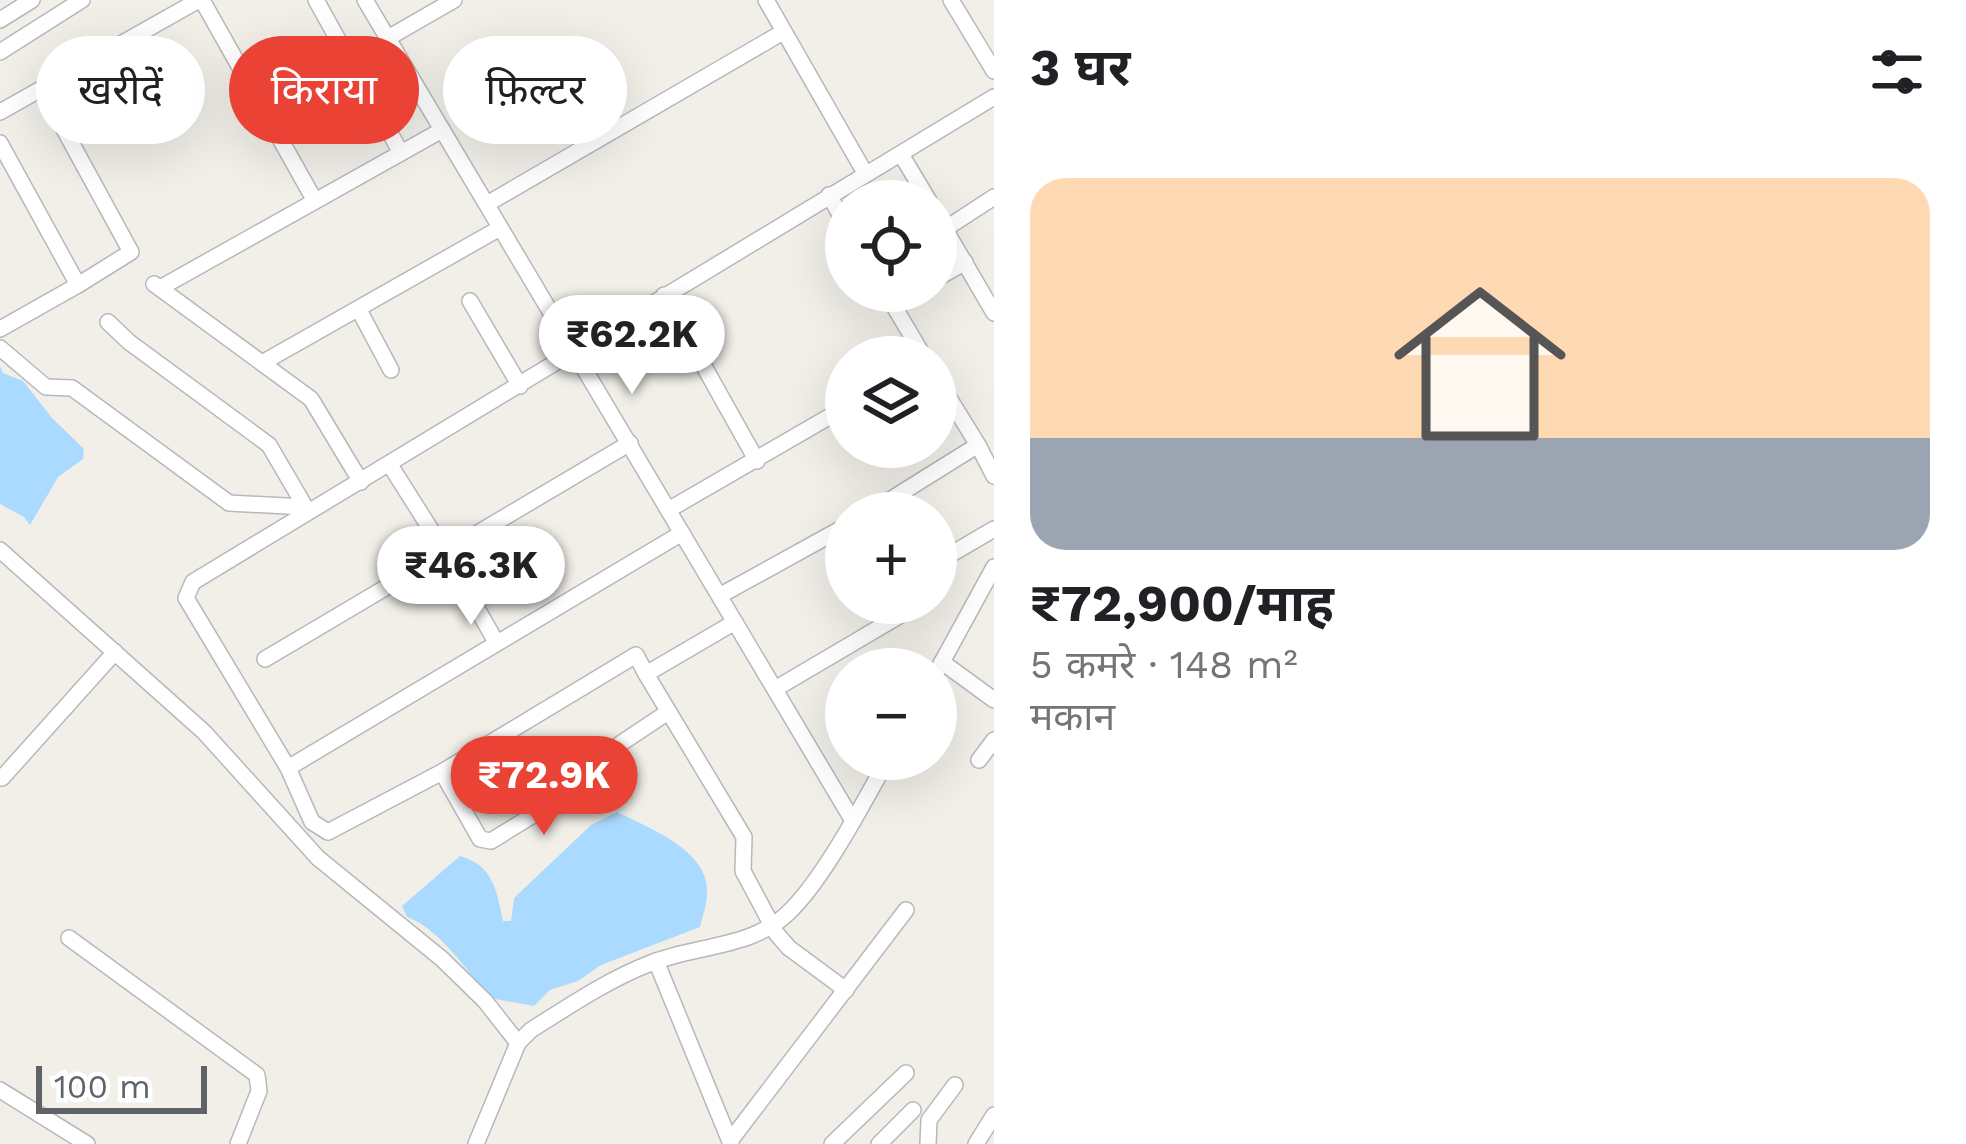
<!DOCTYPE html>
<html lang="hi">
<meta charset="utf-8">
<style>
:root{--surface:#fff;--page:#f6f6f6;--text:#202124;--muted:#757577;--line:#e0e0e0;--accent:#ea4335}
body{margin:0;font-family:"Work Sans","Noto Sans Devanagari",sans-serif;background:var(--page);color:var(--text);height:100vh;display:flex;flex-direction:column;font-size:45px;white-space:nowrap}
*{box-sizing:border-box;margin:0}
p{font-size:39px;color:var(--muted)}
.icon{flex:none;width:66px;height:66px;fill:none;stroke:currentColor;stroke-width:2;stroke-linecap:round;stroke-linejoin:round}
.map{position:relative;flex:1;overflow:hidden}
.side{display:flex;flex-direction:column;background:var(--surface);width:972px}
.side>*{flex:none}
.hud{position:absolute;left:36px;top:36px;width:777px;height:108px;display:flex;gap:24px}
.fabs{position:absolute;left:825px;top:180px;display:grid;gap:24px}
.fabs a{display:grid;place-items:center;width:132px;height:132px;border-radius:50%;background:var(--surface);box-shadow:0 12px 48px #0002;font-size:60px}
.scale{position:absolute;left:36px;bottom:30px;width:171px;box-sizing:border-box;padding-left:12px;border:6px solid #5f6368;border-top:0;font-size:33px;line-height:42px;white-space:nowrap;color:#5f6368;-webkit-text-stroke:9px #fff;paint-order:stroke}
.price{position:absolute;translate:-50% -102px;padding:0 27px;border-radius:42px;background:#fff;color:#222;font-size:39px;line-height:78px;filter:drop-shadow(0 3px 6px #0008)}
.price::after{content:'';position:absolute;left:50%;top:72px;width:36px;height:27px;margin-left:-18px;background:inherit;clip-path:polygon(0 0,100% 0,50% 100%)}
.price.on{background:var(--accent);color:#fff}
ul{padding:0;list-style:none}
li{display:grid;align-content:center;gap:24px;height:636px;padding:0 36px}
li+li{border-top:3px solid var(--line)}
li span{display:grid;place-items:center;height:372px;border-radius:36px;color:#555}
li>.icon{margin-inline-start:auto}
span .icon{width:216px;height:216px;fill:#fffc;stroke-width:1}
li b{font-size:51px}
h2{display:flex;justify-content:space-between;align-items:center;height:144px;padding:0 36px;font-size:51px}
.chip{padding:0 42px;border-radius:54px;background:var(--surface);box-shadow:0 12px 48px #0002;font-size:42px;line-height:108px}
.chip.on{background:var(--accent);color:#fff}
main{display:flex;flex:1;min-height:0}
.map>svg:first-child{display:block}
.water{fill:#aadaff}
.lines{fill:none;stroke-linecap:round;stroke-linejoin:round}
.minor-casing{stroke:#b5b8bc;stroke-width:18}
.minor{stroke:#fff;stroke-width:15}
</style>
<main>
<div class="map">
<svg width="994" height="1144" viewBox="0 0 994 1144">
<rect width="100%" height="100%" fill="#f1efe8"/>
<g class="water">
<path d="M 0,366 L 3,373 L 23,381 L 52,418 L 84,449 L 83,459 L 58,477 L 30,525 L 24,517 L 0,504 Z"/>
<path d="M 617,812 C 647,827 706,849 707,889 C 708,901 703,915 700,927 L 601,965 L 578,981 L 550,990 L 534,1006 L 490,998 C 467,971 440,929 407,917 L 402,906 L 460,856 C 493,865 497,891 503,921 L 511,921 L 514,898 L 591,825 Z"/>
</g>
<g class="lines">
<g class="minor-casing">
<g id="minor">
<path d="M 202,0 L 315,201"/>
<path d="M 316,0 L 401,153"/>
<path d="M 365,0 L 853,821"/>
<path d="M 766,0 L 865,173"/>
<path d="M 951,0 L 994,71"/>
<path d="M 0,20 L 32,0"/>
<path d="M 388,38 L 454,0"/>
<path d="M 0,52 L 82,0"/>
<path d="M 42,89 L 131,252 L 78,285"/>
<path d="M 0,112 L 199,0"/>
<path d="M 0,143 L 78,285 L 0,329"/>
<path d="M 902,156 L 929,201"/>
<path d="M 829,195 L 846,225"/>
<path d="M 487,204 L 783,32"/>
<path d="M 936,214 L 994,313"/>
<path d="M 945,229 L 994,197"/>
<path d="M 936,279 L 965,262"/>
<path d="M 154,284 L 311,399 L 361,482"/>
<path d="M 160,288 L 442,130"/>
<path d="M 885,291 L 924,357"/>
<path d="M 664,295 L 757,461"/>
<path d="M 470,301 L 520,386"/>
<path d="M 893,304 L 915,291"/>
<path d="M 359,310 L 391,370"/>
<path d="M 108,322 L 129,342 L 269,445 L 307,510"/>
<path d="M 0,348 L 46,387 L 72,388 L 229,503 L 305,507"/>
<path d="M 262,363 L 500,228"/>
<path d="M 978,445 L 994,476"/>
<path d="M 390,465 L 445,552 L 496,642"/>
<path d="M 670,509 L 846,407"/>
<path d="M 869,513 L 978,445 L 936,377"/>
<path d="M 0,550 L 204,732 L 318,858 L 442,959 L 485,1001 L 518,1043"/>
<path d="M 936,563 L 994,529"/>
<path d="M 936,568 L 941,581 L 936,592"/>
<path d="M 721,595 L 846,526"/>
<path d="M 735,622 L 646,674 L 636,655 L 442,772 L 328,832 L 312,822 L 288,768 L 186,598 L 193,582 L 994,97"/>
<path d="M 265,659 L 630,443"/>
<path d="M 942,662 L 994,700"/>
<path d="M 936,673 L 994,567"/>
<path d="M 646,674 L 744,837 L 743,871 L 776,933 L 789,948 L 846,990"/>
<path d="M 775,689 L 921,603"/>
<path d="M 979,760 L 994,740"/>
<path d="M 288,768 L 682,533"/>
<path d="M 442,772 L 480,839 L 491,841 L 592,779 L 620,744 L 668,712"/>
<path d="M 2,778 L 115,652"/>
<path d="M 69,938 L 257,1075 L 259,1091 L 238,1144"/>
<path d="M 656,961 L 731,1144"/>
<path d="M 0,1090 L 87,1144"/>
<path d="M 730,1141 L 906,910"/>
<path d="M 476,1144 L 518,1043 L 531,1030 C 569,1006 609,979 651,963 C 696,945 752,948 788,913 C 824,879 863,803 888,759"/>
<path d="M 832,1144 L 906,1073"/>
<path d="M 879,1144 L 913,1110"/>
<path d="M 928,1144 L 929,1120 L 955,1085"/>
<path d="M 976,1144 L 994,1115"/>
</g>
</g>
<use href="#minor" class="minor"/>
</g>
</svg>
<div class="fabs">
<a><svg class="icon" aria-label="locate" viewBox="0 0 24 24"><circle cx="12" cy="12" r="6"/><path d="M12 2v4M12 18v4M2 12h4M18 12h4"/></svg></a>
<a><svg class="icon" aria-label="layers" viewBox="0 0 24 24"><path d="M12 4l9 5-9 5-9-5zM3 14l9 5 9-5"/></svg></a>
<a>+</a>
<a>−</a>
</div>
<div class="scale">100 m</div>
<b class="price" style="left:632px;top:397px">₹62.2K</b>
<b class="price" style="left:471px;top:628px">₹46.3K</b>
<b class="price on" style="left:544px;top:838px">₹72.9K</b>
<div class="hud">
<a class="chip">खरीदें</a>
<a class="chip on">किराया</a>
<a class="chip">फ़िल्टर</a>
</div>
</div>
<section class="side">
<h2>3 घर<svg class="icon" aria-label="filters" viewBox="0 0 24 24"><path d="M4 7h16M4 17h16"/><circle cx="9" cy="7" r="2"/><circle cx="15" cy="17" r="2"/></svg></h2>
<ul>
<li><span style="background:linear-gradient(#ffd9b3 70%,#9aa5b1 0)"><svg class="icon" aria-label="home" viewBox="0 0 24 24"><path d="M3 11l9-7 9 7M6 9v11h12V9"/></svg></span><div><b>₹72,900/माह</b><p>5 कमरे · 148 m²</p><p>मकान</p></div></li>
</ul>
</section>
</main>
